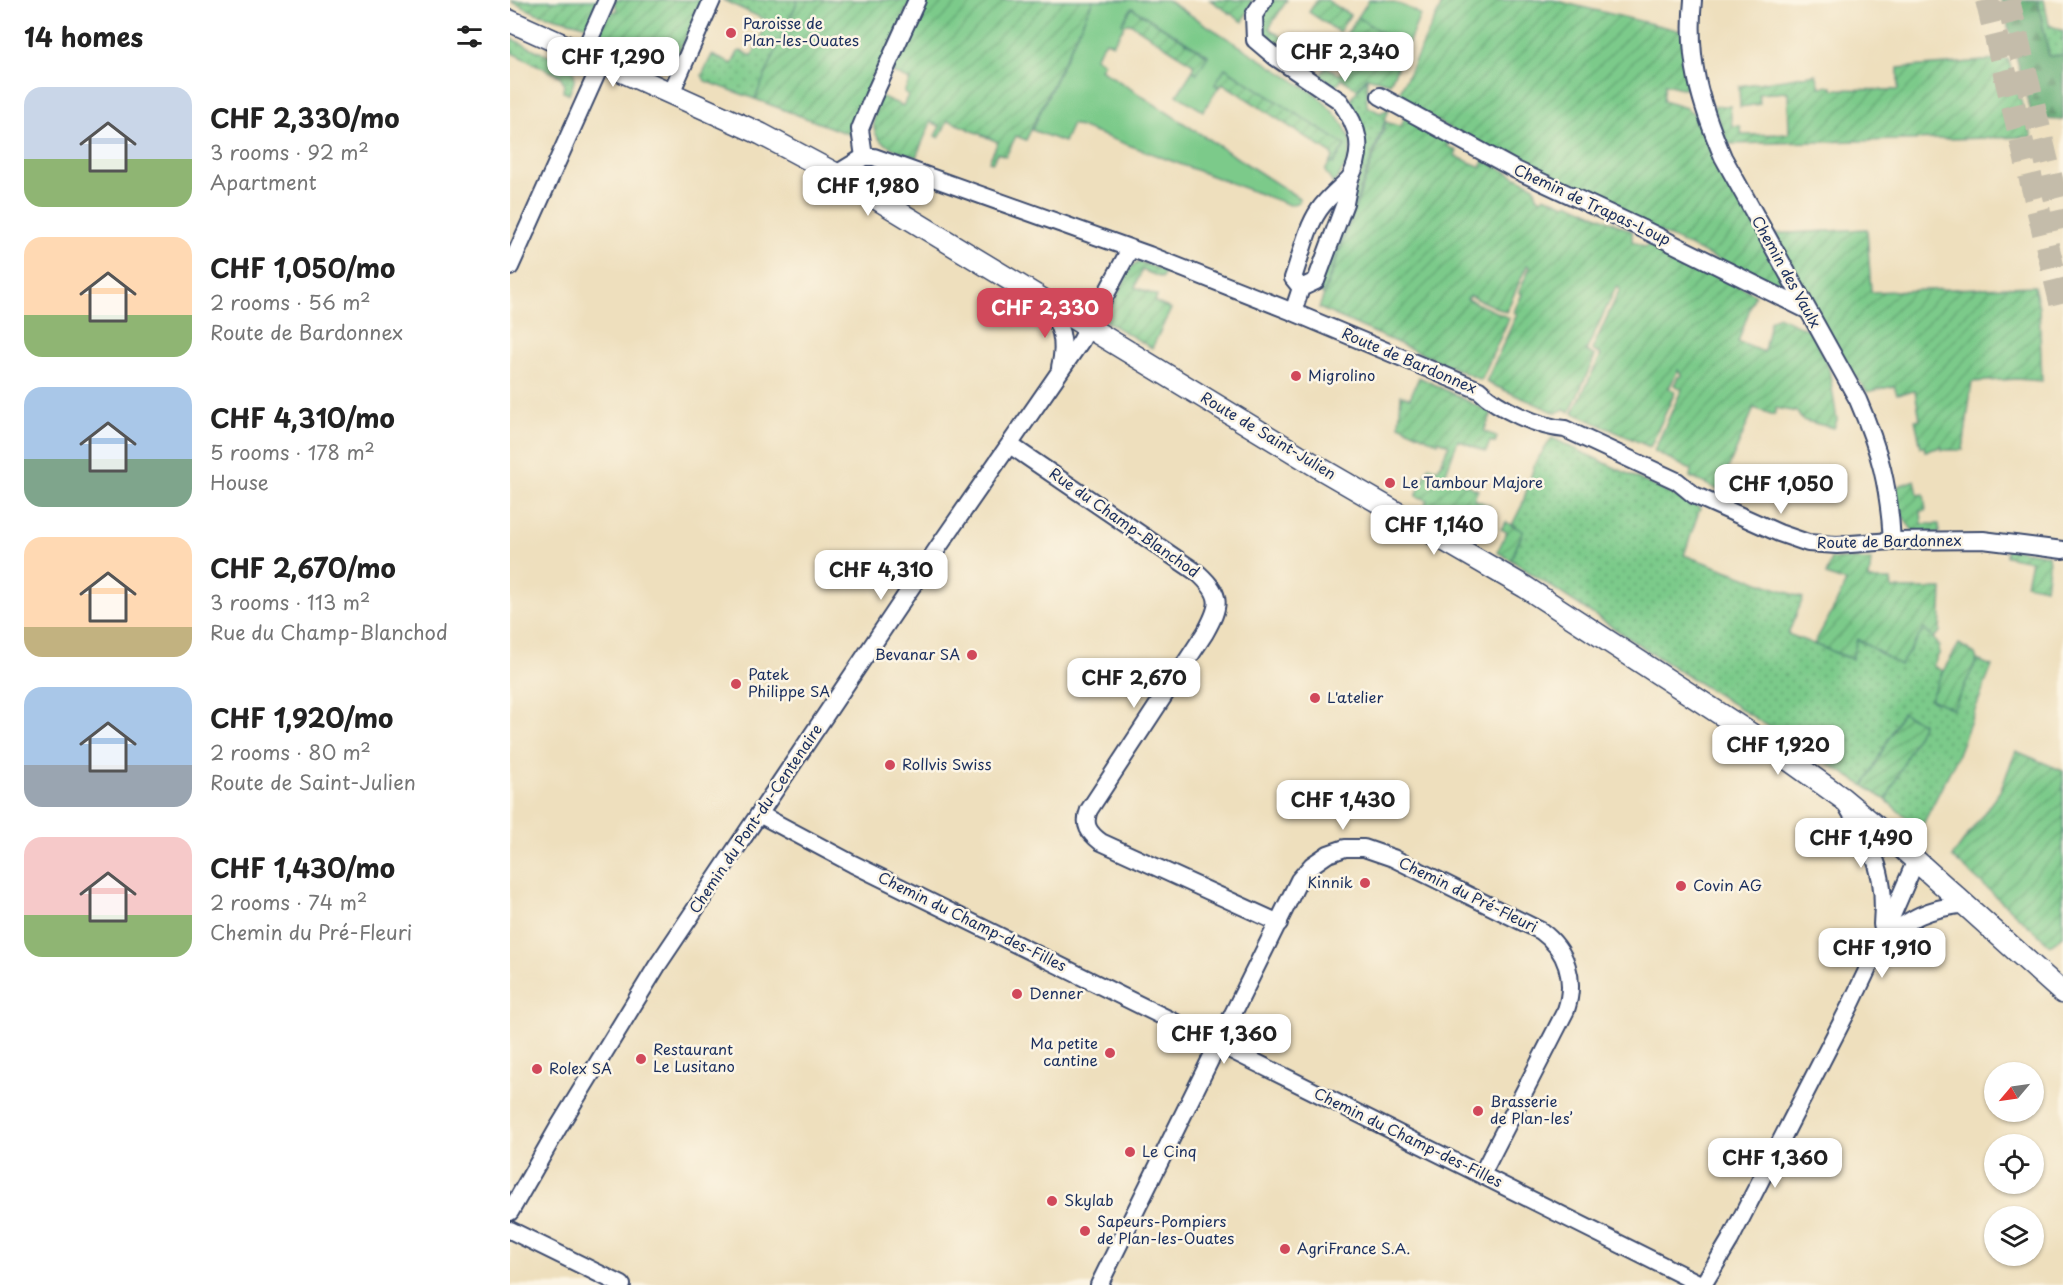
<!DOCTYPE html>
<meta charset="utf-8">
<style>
:root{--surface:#fff;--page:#f2f2f2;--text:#222;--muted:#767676;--accent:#d1495b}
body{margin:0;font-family:"Playpen Sans",sans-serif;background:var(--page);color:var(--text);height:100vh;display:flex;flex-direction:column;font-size:22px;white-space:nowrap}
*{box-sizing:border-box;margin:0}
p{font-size:20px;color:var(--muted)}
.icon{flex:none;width:33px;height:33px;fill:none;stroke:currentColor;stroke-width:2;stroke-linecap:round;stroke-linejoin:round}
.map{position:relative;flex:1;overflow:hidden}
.details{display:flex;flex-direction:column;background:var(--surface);width:510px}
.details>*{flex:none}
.needle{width:39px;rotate:241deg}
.buttons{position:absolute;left:1474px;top:1062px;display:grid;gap:12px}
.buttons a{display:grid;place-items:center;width:60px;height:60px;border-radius:50%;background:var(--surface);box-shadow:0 2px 4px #0004;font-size:30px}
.price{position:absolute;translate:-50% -51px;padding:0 14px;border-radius:12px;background:#fff;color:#222;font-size:20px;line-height:39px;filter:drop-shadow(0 2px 3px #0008)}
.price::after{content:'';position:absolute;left:50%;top:36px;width:18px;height:14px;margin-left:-9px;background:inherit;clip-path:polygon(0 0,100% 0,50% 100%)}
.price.active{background:var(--accent);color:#fff}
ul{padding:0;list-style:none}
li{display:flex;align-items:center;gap:18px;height:150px;padding:0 24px}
li span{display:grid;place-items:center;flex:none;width:168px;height:120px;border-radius:18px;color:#555}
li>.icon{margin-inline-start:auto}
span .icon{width:72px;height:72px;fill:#fffc;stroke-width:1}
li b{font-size:26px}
h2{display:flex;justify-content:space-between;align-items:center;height:72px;padding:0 24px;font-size:26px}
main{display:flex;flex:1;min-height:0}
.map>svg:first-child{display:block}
.grass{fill:url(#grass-dots);stroke:#4b7c74;stroke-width:1.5}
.forest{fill:url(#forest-firs);stroke:#406e6a;stroke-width:1.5}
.park{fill:#7bca8a;stroke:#4b7c74;stroke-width:1.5}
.garden{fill:url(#garden-furrows);stroke:#4b7c74;stroke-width:1.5}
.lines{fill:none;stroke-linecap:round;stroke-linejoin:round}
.highway-tunnel{stroke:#c4bcaa;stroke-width:24;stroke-dasharray:24 12;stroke-linecap:butt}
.minor-casing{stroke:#3b496c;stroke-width:20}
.major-casing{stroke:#3b496c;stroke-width:24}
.minor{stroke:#fff;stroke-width:16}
.major{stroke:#fff;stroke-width:21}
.poi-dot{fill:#d1495b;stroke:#fcf5e5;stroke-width:2}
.labels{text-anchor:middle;stroke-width:5;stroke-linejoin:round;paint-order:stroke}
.poi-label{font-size:15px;fill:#1b2f5e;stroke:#fcf5e5;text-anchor:start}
.street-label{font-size:15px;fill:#1b2f5e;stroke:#fcf5e5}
</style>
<main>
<section class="details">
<h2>14 homes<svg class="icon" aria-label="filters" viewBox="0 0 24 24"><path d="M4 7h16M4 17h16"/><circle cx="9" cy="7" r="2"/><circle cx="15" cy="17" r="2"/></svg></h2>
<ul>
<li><span style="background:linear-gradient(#c9d6e8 60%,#8fb573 0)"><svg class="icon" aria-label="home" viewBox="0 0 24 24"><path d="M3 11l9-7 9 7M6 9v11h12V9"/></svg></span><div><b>CHF 2,330/mo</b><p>3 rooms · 92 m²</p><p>Apartment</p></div></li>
<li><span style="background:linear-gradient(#ffd9b3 65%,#8fb573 0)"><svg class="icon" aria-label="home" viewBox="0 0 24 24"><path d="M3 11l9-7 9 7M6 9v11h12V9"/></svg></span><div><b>CHF 1,050/mo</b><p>2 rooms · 56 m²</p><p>Route de Bardonnex</p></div></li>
<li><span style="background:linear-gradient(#a9c7e8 60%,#7fa58c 0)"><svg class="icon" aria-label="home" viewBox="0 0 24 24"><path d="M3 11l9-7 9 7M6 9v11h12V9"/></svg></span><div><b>CHF 4,310/mo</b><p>5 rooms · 178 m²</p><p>House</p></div></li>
<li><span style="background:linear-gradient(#ffd9b3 75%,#c2b280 0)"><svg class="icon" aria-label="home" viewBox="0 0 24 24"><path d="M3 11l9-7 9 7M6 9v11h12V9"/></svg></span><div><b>CHF 2,670/mo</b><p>3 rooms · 113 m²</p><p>Rue du Champ-Blanchod</p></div></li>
<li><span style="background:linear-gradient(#a9c7e8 65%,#9aa5b1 0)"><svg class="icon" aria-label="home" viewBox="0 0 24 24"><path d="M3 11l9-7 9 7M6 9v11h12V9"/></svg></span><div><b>CHF 1,920/mo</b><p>2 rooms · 80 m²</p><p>Route de Saint-Julien</p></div></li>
<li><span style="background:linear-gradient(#f6c9c9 65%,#8fb573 0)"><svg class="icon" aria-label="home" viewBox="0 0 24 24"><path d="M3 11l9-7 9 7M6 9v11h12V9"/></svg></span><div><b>CHF 1,430/mo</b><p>2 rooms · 74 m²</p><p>Chemin du Pré-Fleuri</p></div></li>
</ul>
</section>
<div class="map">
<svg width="1553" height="1285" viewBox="0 0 1553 1285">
<defs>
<pattern id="grass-dots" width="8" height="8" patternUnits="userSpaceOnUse" patternTransform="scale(1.5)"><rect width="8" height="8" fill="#7bca8a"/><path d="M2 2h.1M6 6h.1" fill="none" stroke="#64a474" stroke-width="1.8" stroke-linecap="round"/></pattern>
<pattern id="forest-firs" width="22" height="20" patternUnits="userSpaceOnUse" patternTransform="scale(1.5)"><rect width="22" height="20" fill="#64ae76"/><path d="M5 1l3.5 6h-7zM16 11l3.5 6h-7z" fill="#528e64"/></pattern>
<pattern id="garden-furrows" width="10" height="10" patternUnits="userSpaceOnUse" patternTransform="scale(1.5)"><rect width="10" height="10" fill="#7bca8a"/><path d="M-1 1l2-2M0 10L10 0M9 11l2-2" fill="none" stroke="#64a474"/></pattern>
</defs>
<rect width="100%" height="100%" fill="#fcf5e5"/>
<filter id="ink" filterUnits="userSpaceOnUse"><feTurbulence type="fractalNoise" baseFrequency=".0167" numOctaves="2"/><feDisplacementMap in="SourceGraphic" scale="12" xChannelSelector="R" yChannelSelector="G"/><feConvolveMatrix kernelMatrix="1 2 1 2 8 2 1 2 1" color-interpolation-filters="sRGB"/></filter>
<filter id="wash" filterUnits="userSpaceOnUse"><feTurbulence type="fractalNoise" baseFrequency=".008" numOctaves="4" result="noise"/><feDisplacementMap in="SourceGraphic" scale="24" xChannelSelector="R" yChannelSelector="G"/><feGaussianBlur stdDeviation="1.35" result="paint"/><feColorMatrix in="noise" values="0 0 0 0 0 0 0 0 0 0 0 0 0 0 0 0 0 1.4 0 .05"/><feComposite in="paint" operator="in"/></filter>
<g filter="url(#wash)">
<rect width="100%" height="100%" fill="#eedfbd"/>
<g class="grass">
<path d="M 213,0 L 288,0 L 245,99 L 195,81 L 192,75 L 202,55 L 222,64 L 228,52 L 231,51 L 242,56 L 258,21 Z"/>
<path d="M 1528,0 L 1534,0 L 1539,25 L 1553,31 L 1553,55 L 1539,56 Z"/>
<path d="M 0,38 L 60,66 C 68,76 64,83 59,94 L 53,92 L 54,83 L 50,76 L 0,52 Z"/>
<path d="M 857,78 L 857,106 L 870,113 L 879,109 L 813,294 L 807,292 L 853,167 L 840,104 L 843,96 Z"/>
<path d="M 367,168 L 387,174 L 379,194 L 354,178 L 354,172 L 356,169 Z"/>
<path d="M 1042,438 L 1190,508 L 1174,555 L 1293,598 L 1278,634 L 1341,659 L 1346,639 L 1414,628 L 1430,646 L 1428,650 L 1430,652 L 1423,666 L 1433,671 L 1420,699 L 1443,708 L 1467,660 L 1482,666 L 1446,759 L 1410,830 L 1376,800 L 1412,723 L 1392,713 L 1354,786 L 1149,658 L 1001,560 L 1013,532 L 1002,525 L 1012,505 L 1025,463 Z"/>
</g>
<path class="forest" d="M 1491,0 L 1528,0 L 1539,56 L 1553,55 L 1553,120 L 1531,119 L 1521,112 Z"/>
<g class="park">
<path d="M 583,0 L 657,0 L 807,95 C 839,128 855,144 823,184 L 815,171 L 820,162 L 823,164 L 835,146 L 715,68 L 705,85 L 709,87 L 693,111 L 667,95 L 683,70 L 686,73 L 698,55 L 622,8 L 612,23 L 615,25 L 603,44 L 596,41 L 585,57 L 594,63 L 590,69 L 789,198 L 789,202 L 780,205 L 562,124 L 554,142 L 522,130 Z"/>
<path d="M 859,0 C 879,0 894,4 910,15 L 896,49 L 848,17 Z"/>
</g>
<g class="garden">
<path d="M 91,0 L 79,26 L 26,13 L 0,1 Z"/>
<path d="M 104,0 L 192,0 L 167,57 L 158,62 L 147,63 L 86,40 L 97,15 L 107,10 Z"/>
<path d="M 288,0 L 401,0 L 341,135 L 245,99 Z"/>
<path d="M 413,0 L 583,0 L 516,140 L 506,136 L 496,156 L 487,153 L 483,162 L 479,161 L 488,142 L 438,120 L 429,138 L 425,136 L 430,126 L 421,122 L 406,157 C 369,144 354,139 370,96 L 393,106 L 398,95 L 394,92 L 400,80 L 381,72 Z"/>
<path d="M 700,0 L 743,0 L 733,22 Z"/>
<path d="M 763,0 L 777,0 L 759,28 L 773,38 L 765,50 C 742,34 750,20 763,0 Z"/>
<path d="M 807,0 L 817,0 L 840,15 L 829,32 L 799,12 Z"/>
<path d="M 934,0 L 1043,0 L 1176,32 L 1180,90 L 1155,84 L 1153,101 L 1176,108 L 1191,119 L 1283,295 L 1031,176 L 1001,151 L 993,159 L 887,98 Z"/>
<path d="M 622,8 L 698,56 L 687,73 L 683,70 L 683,64 L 620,23 L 615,25 L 612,23 Z"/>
<path d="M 848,17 L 896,49 L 880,83 L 857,77 L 847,89 L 832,79 L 826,86 L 810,76 L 816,66 L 830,75 L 849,45 L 835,36 Z"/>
<path d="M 780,42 L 807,60 L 801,70 L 773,52 Z"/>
<path d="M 1498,59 L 1522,137 L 1218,144 L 1203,106 L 1220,106 L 1222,126 L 1230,126 L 1232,135 L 1279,134 L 1278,92 L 1249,94 L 1250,104 L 1230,107 L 1229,86 L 1306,74 L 1310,87 L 1322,86 L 1323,89 L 1388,90 L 1388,68 Z"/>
<path d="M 715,68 L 835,145 L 823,164 L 820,162 L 823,158 L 822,154 L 714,84 L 709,87 L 705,84 Z"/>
<path d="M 895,116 L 940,141 L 937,146 L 947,151 L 945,156 L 971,167 L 974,160 L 1024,186 L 1027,197 L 1032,199 L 1034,196 L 1055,205 L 1060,203 L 1122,231 L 1122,241 L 1135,247 L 1144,242 L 1245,294 L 1228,342 L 1254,352 L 1260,321 L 1268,316 L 1301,331 L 1319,369 L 1327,420 L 1324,428 L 1292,420 L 1287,412 L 1266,408 L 1264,415 L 1244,408 L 1209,490 L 1180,477 L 1181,470 L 1144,451 L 1172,389 L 1164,385 L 1168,377 L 1172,376 L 1168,370 L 1159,388 L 1165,392 L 1140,447 L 1063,413 L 1091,355 L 1082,350 L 1110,289 L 1106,287 L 1076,351 L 1085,356 L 1060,412 L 1054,409 L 1046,413 L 976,382 L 1007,314 L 1004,312 L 1012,294 L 1009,292 L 1020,267 L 1017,265 L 996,312 L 960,296 L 957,299 L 999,318 L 971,380 L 809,308 L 876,122 L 891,127 Z"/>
<path d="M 1357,229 L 1361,292 L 1524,286 L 1529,307 L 1532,381 L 1506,379 L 1462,382 L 1453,450 L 1432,450 L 1432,447 L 1415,451 L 1414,446 L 1411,447 L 1405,420 L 1410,419 L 1405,391 L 1387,394 L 1384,386 L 1357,392 L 1331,357 L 1261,234 Z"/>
<path d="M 630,262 L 655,271 L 652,278 L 632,270 L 625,287 L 647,296 L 645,302 L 661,309 L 642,348 L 597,322 L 595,319 L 622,266 Z"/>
<path d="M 909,377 L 982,413 L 974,431 L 987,437 L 985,443 L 980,441 L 976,452 L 948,440 L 935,475 L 968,490 L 964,499 L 980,506 L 962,539 L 912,512 L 917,500 L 906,496 L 919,466 L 928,469 L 939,445 L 929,440 L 928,443 L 889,425 L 891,395 L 900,398 Z"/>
<path d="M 1405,480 L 1408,495 L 1414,494 L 1416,511 L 1411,511 L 1412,524 L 1429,524 L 1429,533 L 1404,532 C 1393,519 1383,503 1388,486 Z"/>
<path d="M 996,522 L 1013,531 L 1001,560 L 987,552 L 997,532 L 991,529 Z"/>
<path d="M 1497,548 L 1538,555 L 1539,566 L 1536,588 L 1516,584 L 1521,561 L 1496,556 Z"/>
<path d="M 1321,559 L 1361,560 L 1359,580 L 1381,580 L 1382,589 L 1432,589 L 1430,632 L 1423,638 L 1414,629 L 1390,665 L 1347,639 L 1342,659 L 1304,644 L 1325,606 L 1336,582 L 1316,575 Z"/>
<path d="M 1449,644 L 1465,654 L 1467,660 L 1443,709 L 1420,699 L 1433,671 Z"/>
<path d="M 1392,713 L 1413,723 L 1376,800 L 1354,786 Z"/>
<path d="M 1506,751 L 1553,771 L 1553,936 L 1540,945 L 1442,857 L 1490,791 Z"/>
</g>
</g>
<g filter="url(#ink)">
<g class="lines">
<g class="highway-tunnel">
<path d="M 1477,0 L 1553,310"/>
<path d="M 1498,0 L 1553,229"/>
</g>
<g class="minor-casing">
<g id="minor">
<path d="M 754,0 L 744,15 L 745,40 L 765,57 L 830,101 C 849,128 855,149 840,178"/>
<path d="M 1183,0 C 1177,59 1190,103 1213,157 L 1348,400 C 1370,451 1379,486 1382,541"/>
<path d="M 73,54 L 97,0"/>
<path d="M 161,93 L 202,0"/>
<path d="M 870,96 L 1006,170 L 1135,230 L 1297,310"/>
<path d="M 354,157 L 350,129 L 363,97 L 407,0"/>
<path d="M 326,174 L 354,157 L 364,157 L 639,255 L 783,312 L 969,390 C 989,409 1028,427 1055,429 L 1167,481 L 1184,495 L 1269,533 L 1298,543 L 1327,545 L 1382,541 L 1473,540 L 1553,550"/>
<path d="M 0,267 L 92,62"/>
<path d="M 537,302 C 550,326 557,340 550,367"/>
<path d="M 783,312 L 791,288 L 783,278 C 791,256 796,229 809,210 C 817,198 830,188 840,178 L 835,203 L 806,281 L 791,288"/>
<path d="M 500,445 L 689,574 C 713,596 710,606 695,633 L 579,810 C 573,825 579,833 591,842 L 769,923"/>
<path d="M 1337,806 C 1363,851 1377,871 1372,925"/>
<path d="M 249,814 L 343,864 L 709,1044 L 1192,1285"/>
<path d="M 1372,940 C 1403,917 1415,909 1455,904"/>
<path d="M 0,1212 L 48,1128 L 147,966 L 429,546 L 571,341 L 620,249"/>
<path d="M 0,1230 L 112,1285"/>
<path d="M 589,1285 L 789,880 L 802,865 L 818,854 L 835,848 L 854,848 L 883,858 L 1031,931 C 1057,950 1066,980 1056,1010 L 972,1174"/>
<path d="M 1193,1285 L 1220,1240 L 1342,1002 L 1371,941 L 1406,860"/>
</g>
</g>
<g class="major-casing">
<path id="major" d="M 0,21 L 251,134 L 326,174 L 813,470 L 1015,587 L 1258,745 L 1332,798 L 1392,848 L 1553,993"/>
</g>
<use href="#minor" class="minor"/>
<use href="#major" class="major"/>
</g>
</g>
<g class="poi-dot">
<circle cx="221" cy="33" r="6"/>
<circle cx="786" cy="376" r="6"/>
<circle cx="880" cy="483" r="6"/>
<circle cx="462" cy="655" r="6"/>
<circle cx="226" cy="684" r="6"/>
<circle cx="805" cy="698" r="6"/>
<circle cx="380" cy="765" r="6"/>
<circle cx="855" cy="883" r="6"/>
<circle cx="1171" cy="886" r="6"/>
<circle cx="507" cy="994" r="6"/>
<circle cx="600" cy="1053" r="6"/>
<circle cx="131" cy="1059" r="6"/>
<circle cx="27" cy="1069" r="6"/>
<circle cx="968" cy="1111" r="6"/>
<circle cx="620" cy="1152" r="6"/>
<circle cx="542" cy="1201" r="6"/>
<circle cx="575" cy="1231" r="6"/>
<circle cx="775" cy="1249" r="6"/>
</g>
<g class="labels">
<g class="poi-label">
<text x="233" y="29">Paroisse de<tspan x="233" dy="17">Plan-les-Ouates</tspan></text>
<text x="798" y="381">Migrolino</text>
<text x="892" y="488">Le Tambour Majore</text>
<text x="450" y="660" text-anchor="end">Bevanar SA</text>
<text x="238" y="680">Patek<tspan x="238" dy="17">Philippe SA</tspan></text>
<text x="817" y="703">L'atelier</text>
<text x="392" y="770">Rollvis Swiss</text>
<text x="843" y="888" text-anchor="end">Kinnik</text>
<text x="1183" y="891">Covin AG</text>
<text x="519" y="999">Denner</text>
<text x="588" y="1049" text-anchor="end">Ma petite<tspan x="588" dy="17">cantine</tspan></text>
<text x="143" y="1055">Restaurant<tspan x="143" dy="17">Le Lusitano</tspan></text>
<text x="39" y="1074">Rolex SA</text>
<text x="980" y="1107">Brasserie<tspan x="980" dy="17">de Plan-les’</tspan></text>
<text x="632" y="1157">Le Cinq</text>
<text x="554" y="1206">Skylab</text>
<text x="587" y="1227">Sapeurs-Pompiers<tspan x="587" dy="17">de Plan-les-Ouates</tspan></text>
<text x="787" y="1254">AgriFrance S.A.</text>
</g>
<g class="street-label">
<text transform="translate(1082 205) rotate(25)" y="5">Chemin de Trapas-Loup</text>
<text transform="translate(1276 272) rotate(61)" y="5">Chemin des Vaulx</text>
<text transform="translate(899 361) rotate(23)" y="5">Route de Bardonnex</text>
<text transform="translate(758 436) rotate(31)" y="5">Route de Saint-Julien</text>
<text transform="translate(614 523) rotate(35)" y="5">Rue du Champ-Blanchod</text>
<text transform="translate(1379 542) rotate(-1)" y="5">Route de Bardonnex</text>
<text transform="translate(246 819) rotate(-56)" y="5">Chemin du Pont-du-Centenaire</text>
<text transform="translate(958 895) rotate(26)" y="5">Chemin du Pré-Fleuri</text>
<text transform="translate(462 922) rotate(26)" y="5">Chemin du Champ-des-Filles</text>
<text transform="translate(898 1138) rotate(26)" y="5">Chemin du Champ-des-Filles</text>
</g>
</g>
</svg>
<div class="buttons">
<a><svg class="needle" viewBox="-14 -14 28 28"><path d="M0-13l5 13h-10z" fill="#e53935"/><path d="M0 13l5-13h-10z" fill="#767676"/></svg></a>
<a><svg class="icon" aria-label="locate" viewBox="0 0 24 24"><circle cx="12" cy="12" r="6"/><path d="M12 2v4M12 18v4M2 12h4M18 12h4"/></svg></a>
<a><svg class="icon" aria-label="layers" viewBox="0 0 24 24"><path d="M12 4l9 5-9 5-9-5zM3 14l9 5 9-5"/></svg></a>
</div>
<b class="price" style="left:835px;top:83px">CHF 2,340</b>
<b class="price" style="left:103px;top:88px">CHF 1,290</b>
<b class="price" style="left:358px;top:217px">CHF 1,980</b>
<b class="price active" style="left:535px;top:339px">CHF 2,330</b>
<b class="price" style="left:1271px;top:515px">CHF 1,050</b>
<b class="price" style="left:924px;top:556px">CHF 1,140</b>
<b class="price" style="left:371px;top:601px">CHF 4,310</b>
<b class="price" style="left:624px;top:709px">CHF 2,670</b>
<b class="price" style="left:1268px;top:776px">CHF 1,920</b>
<b class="price" style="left:833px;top:831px">CHF 1,430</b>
<b class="price" style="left:1351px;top:869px">CHF 1,490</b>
<b class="price" style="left:1372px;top:979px">CHF 1,910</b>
<b class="price" style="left:714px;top:1065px">CHF 1,360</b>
<b class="price" style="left:1265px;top:1189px">CHF 1,360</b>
</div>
</main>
